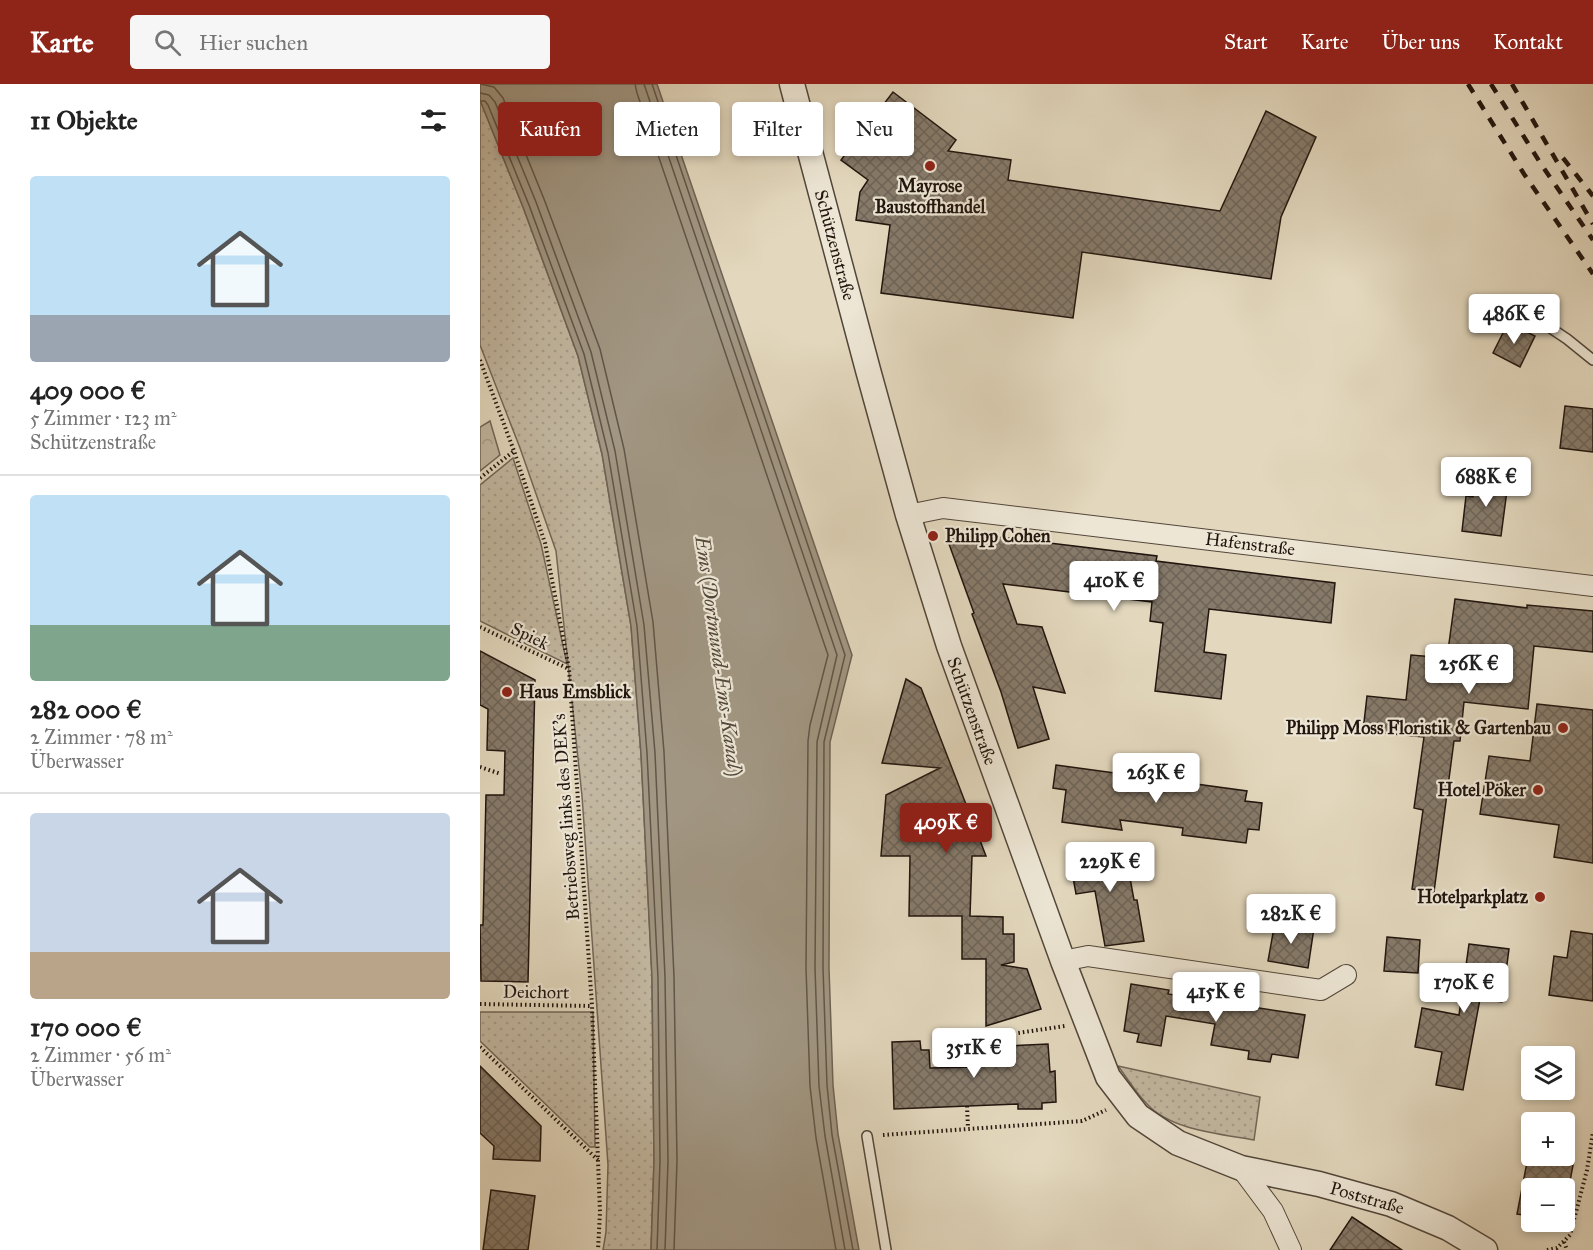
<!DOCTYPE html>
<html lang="de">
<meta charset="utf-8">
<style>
:root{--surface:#fff;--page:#f6f6f6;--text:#222;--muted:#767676;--line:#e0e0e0;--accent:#8f2418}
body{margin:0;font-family:"IM FELL Great Primer",serif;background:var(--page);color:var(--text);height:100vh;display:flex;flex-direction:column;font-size:22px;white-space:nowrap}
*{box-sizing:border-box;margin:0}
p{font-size:20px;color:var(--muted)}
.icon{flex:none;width:33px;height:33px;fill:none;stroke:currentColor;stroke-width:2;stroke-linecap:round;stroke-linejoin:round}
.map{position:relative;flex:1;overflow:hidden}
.sheet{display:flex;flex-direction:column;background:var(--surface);width:480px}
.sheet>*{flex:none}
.top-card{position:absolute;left:18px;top:18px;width:570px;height:54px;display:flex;gap:12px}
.fabs{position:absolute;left:1041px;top:962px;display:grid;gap:12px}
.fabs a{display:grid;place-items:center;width:54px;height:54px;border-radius:6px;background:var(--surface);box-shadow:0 3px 9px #0003;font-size:30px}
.price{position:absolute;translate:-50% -51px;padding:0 14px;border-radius:6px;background:#fff;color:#222;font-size:20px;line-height:39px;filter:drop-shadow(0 2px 3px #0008)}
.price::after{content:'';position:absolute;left:50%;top:36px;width:18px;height:14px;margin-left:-9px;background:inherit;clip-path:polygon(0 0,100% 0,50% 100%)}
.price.selected{background:var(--accent);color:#fff}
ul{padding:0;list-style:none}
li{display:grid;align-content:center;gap:12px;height:318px;padding:0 30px}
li+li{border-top:2px solid var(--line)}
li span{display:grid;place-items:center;height:186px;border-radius:6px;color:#555}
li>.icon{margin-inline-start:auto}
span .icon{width:108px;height:108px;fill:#fffc;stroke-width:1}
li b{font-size:26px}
h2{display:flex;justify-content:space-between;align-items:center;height:72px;padding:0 30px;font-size:26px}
.pill{padding:0 21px;border-radius:6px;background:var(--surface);box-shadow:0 3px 9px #0003;font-size:21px;line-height:54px}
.pill.selected{background:var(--accent);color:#fff}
header{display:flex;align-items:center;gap:36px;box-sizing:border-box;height:84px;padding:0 30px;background:var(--accent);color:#fff}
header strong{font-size:28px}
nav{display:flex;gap:33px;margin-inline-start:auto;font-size:21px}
.search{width:420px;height:54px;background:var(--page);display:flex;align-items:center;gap:15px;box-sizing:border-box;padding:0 21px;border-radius:6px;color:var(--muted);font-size:22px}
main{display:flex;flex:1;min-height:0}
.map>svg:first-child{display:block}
.grass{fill:url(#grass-dots);stroke:#726657;stroke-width:1.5}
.forest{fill:url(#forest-crowns);stroke:#726657;stroke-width:1.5}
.water{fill:#a19682;stroke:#6e6254;stroke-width:1.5}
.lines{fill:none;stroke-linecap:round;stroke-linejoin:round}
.shore{stroke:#615648;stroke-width:1.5}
.building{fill:url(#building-cross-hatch);stroke:#21150e;stroke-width:1.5}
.service-casing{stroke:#52463a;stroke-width:12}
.minor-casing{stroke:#52463a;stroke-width:22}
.tertiary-casing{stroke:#52463a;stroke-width:27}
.path{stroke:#21150e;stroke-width:4;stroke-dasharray:1.5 3;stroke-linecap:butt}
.service{stroke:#ede6d5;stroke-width:9}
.minor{stroke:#ede6d5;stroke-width:20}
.tertiary{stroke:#ede6d5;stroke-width:24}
.rail{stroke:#21150e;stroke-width:4.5;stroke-dasharray:10 10;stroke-linecap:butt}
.poi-dot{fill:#8f2418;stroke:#ede6d5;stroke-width:2}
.labels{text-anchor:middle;stroke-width:4.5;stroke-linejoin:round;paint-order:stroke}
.poi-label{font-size:18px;font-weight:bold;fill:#21150e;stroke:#ede6d5;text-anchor:end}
.street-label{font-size:18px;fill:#21150e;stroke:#ede6d5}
.water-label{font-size:20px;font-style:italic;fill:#54493c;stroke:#ede6d5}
</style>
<header>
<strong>Karte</strong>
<div class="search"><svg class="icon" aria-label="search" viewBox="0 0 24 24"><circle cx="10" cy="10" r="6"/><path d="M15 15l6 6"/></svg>Hier suchen</div>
<nav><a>Start</a><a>Karte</a><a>Über uns</a><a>Kontakt</a></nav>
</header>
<main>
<section class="sheet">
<h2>11 Objekte<svg class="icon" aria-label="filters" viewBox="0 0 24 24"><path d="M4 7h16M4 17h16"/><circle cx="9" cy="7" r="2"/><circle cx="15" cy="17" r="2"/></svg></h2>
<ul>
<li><span style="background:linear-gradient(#bfe0f5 75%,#9aa5b1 0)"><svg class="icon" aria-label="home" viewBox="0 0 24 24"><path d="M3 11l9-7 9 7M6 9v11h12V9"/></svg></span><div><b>409 000 €</b><p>5 Zimmer · 123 m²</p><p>Schützenstraße</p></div></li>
<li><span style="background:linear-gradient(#bfe0f5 70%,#7fa58c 0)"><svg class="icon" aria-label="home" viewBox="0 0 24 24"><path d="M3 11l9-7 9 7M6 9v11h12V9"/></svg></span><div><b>282 000 €</b><p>2 Zimmer · 78 m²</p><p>Überwasser</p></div></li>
<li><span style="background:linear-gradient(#c9d6e8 75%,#b9a48a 0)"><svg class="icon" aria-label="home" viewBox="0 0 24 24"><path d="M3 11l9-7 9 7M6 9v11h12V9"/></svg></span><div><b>170 000 €</b><p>2 Zimmer · 56 m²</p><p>Überwasser</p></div></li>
</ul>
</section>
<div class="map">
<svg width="1113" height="1166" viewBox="0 0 1113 1166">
<defs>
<pattern id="grass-dots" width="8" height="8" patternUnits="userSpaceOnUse" patternTransform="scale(1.5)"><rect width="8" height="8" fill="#c2b7a0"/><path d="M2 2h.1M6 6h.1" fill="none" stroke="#a69c89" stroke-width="1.8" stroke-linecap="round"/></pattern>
<pattern id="forest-crowns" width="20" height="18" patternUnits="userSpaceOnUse" patternTransform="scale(1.5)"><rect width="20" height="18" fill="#c2b7a0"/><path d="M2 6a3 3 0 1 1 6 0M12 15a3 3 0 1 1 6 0" fill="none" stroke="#a69c89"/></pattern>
<pattern id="building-cross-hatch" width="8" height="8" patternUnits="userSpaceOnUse" patternTransform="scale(1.5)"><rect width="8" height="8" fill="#867a6a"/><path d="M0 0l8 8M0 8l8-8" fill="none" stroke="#6d6356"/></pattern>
</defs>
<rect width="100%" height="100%" fill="#e3d8be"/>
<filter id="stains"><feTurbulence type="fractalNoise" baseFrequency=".00333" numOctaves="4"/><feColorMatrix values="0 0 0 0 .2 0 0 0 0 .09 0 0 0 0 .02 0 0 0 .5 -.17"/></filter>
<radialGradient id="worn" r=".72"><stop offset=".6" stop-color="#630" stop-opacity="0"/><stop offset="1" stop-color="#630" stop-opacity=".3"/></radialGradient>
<g class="grass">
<path d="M 0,16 L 43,123 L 98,272 L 122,370 L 151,542 L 161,670 L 172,894 L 174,1077 L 171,1166 L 123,1166 L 126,1148 L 128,1081 L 102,712 L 76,467 L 40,364 L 0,261 Z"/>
<path d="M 33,374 L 61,460 L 87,580 L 0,537 L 0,401 Z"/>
<path d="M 0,928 L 113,928 L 115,1063 L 110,1063 L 0,957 Z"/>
<path d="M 638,982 L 780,1013 L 774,1056 C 741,1050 690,1046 667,1020 C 656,1009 648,995 638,982 Z"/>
</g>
<path class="forest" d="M 10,337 L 20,371 L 0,387 L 0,343 Z"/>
<path class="water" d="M 0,0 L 177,0 L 372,571 L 350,658 L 349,884 L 353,1001 L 358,1050 L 379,1166 L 171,1166 L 174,1077 L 172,894 L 161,670 L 151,542 L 122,370 L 98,272 L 43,123 L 0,16 Z"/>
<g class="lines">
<g class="shore">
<path d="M 0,0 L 14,3 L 23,14 L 64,115 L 120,265 L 144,365 L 173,538 L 184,668 L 194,893 L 197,1077 L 194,1166"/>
<path d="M 155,0 L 157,9 L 348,571 L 330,641 L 328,657 L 326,884 L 330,1002 L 336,1054 L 356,1166"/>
<path d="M 164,0 L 357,571 L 337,658 L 335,884 L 339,1002 L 345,1052 L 365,1166"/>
<path d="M 172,0 L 365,571 L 344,658 L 343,884 L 347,1001 L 352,1051 L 373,1166"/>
<path d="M 0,9 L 9,11 L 15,18 L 56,118 L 111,268 L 135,367 L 164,541 L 175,669 L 185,893 L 188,1077 L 185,1166"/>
<path d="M 0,17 L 5,17 L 8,21 L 49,121 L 104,270 L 128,369 L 157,542 L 167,669 L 178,894 L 180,1077 L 177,1166"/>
</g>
</g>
<g class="building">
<path d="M 413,8 L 476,56 L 468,67 L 531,76 L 528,96 L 740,127 L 786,27 L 836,53 L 801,133 L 791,195 L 602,168 L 593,234 L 401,209 L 410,141 L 376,136 L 380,108 L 388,96 L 361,76 Z"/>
<path d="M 1028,239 L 1055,252 L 1040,283 L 1013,269 Z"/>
<path d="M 1085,322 L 1113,325 L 1113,368 L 1080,364 Z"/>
<path d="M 995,394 L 1028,399 L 1021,452 L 982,447 L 986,412 L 993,413 Z"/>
<path d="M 477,448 L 677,472 L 676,477 L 855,499 L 851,539 L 729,525 L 724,568 L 746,571 L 741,615 L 675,607 L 683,539 L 670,537 L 672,518 L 523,500 L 537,540 L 562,543 L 585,609 L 553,603 L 569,655 L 538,664 L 521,608 L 492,530 L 494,529 L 469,460 L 471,452 Z"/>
<path d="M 975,515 L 1047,524 L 1047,521 L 1113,527 L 1113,568 L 1054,562 L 1048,625 L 984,618 L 980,657 L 974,657 L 954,808 L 932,805 L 943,726 L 934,724 L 944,653 L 883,647 L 887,612 L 926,616 L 931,571 L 967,574 Z"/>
<path d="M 0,567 L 55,596 L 48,898 L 1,897 L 0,841 L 3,841 L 6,711 L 24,711 L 25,667 L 7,666 L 8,625 L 0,621 Z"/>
<path d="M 426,595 L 441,604 L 506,772 L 492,772 L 490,832 L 523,833 L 523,850 L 534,850 L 534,878 L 521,881 L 547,885 L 561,925 L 506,942 L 506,875 L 482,875 L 482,832 L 429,832 L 430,772 L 401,772 L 406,711 L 460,684 L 402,679 Z"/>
<path d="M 1057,620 L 1113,626 L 1113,779 L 1074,773 L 1079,741 L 1000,730 L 1009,672 L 1050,677 Z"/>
<path d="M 576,681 L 767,707 L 765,717 L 782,719 L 779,746 L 768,745 L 766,759 L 702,751 L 703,744 L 640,736 L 642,746 L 582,738 L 586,706 L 573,704 Z"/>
<path d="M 644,761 L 654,816 L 657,816 L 664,857 L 625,862 L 615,807 L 596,810 L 589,771 Z"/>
<path d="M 795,838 L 834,844 L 828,884 L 788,877 Z"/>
<path d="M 1091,847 L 1113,850 L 1113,917 L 1069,911 L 1074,872 L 1087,874 Z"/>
<path d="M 907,853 L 940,856 L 938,889 L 904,887 Z"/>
<path d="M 989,860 L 1029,865 L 1022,918 L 1000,915 L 983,1006 L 956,1001 L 962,968 L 935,963 L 942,924 L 979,931 Z"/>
<path d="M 651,900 L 689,906 L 688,910 L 825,931 L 818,974 L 792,970 L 790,978 L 768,975 L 769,967 L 731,961 L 735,940 L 686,932 L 681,962 L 657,958 L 659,950 L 644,947 Z"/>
<path d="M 440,957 L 441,966 L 449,966 L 450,984 L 497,983 L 497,976 L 501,976 L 501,972 L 505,972 L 506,963 L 568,960 L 570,988 L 575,987 L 576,1018 L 562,1019 L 562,1025 L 538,1025 L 538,1020 L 414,1025 L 412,958 Z"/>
<path d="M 0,982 L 61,1042 L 60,1077 L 13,1075 L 14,1062 L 0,1049 Z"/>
<path d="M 1048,1073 L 1093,1081 L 1084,1130 L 1084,1104 L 1052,1104 L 1052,1132 L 1037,1130 Z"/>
<path d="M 11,1106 L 55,1112 L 48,1166 L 3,1166 Z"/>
<path d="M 872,1133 L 922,1166 L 850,1166 Z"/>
</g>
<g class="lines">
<g class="service-casing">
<g id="service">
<path d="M 1054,233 L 1087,255 L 1113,276"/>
<path d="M 387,1052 L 406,1166"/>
</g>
</g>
<g class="minor-casing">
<g id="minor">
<path d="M 428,431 L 463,424 L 1113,502"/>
<path d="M 583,877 L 608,872 L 841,906 L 866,891"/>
<path d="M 761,1084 L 793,1127 L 811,1166"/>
</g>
</g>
<g class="tertiary-casing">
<path id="tertiary" d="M 312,0 L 388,286 L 428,431 L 469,562 L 583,877 L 628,993 L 658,1032 L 698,1059 L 761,1084 L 839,1100 L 911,1120 L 968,1144 L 1005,1166"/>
</g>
<g class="path">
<path d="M 0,276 L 34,367 L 65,459 L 89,585 L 112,922 L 120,1128 L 118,1166"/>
<path d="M 0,394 L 34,367"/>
<path d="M 0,543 L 89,585"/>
<path d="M 0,683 L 21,690"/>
<path d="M 0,920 L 112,922"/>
<path d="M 0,963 L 118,1076"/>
<path d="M 485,983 L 484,957 L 585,942"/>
<path d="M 487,1022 L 488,1044"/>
<path d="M 403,1051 L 602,1037 L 626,1026"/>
<path d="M 1084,1158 L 1087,1166"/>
<path d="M 1067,1166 L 1077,1164 L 1090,1151 L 1107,1086 L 1113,1048"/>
</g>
<use href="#service" class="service"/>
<use href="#minor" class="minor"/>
<use href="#tertiary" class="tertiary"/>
<g class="rail">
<path d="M 988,0 L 1044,90 L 1113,190"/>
<path d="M 1011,0 L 1061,80 L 1113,156"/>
<path d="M 1032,0 L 1113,140"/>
<path d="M 1083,74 L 1113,112"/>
</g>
</g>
<g class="poi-dot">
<circle cx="450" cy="82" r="6"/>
<circle cx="453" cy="452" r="6"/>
<circle cx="27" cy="608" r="6"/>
<circle cx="1083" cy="644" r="6"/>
<circle cx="1058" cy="706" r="6"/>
<circle cx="1060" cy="813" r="6"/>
</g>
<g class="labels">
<g class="poi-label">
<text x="450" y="108" text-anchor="middle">Mayrose<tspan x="450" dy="21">Baustoffhandel</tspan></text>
<text x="465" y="458" text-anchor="start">Philipp Cohen</text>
<text x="39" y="614" text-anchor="start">Haus Emsblick</text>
<text x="1071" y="650">Philipp Moss Floristik &amp; Gartenbau</text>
<text x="1046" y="712">Hotel Pöker</text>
<text x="1048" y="819">Hotelparkplatz</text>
</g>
<g class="street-label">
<text transform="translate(355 161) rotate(75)" y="6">Schützenstraße</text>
<text transform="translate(770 460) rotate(7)" y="6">Hafenstraße</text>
<text transform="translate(50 552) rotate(26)" y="6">Spiek</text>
<text transform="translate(492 627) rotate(70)" y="6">Schützenstraße</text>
<text transform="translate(86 733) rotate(-94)" y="6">Betriebsweg links des DEK's</text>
<text transform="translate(56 908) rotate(1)" y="6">Deichort</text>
<text transform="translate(887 1114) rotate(16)" y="6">Poststraße</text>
</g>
<g class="water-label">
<text transform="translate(239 572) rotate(82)" y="7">Ems (Dortmund-Ems-Kanal)</text>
</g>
</g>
<rect width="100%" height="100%" filter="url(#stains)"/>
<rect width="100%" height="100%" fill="url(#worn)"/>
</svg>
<div class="fabs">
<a><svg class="icon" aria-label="layers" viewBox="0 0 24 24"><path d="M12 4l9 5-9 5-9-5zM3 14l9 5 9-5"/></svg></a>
<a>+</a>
<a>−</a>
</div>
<b class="price" style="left:1034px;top:261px">486K €</b>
<b class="price" style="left:1006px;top:424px">688K €</b>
<b class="price" style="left:634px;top:528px">410K €</b>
<b class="price" style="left:989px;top:611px">256K €</b>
<b class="price" style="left:676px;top:720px">263K €</b>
<b class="price selected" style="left:466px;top:770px">409K €</b>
<b class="price" style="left:630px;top:809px">229K €</b>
<b class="price" style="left:811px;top:861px">282K €</b>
<b class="price" style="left:984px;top:930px">170K €</b>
<b class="price" style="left:736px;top:939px">415K €</b>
<b class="price" style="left:494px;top:995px">351K €</b>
<div class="top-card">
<a class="pill selected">Kaufen</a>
<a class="pill">Mieten</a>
<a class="pill">Filter</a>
<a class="pill">Neu</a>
</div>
</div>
</main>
